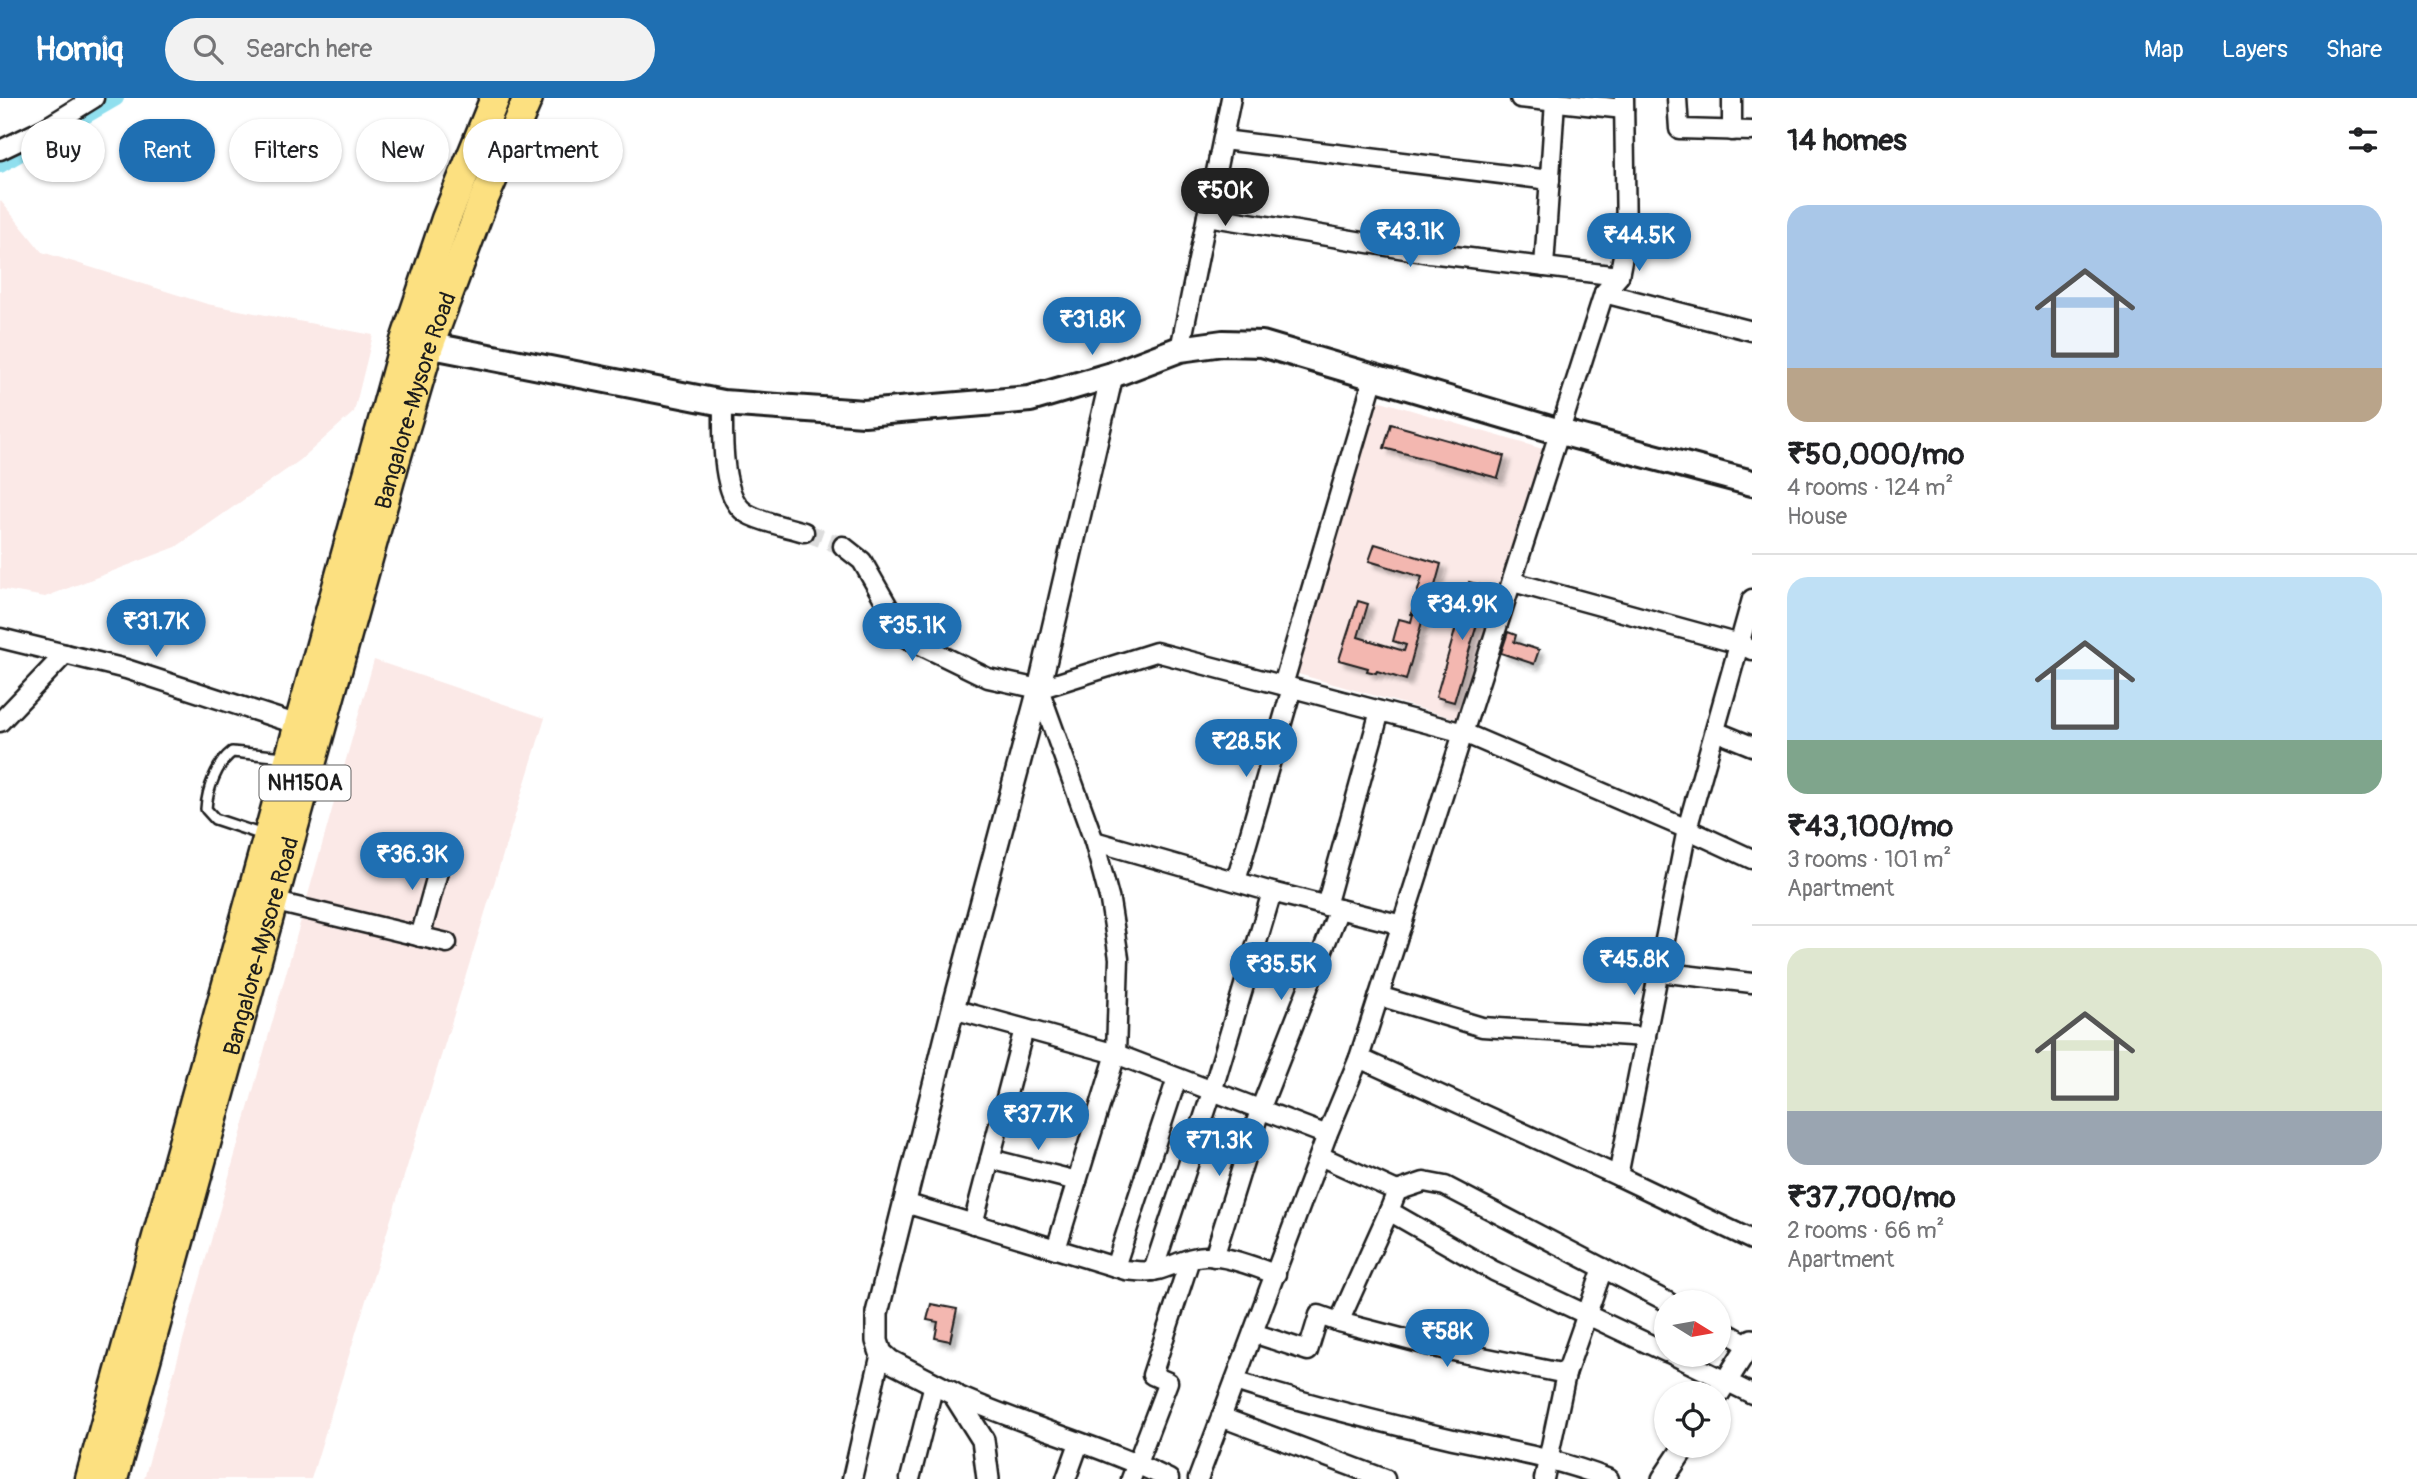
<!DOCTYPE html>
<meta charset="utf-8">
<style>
:root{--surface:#fff;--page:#f2f2f2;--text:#202124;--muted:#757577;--line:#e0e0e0;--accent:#1f6fb2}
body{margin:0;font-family:Pangolin,sans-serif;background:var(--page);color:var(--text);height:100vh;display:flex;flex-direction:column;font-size:26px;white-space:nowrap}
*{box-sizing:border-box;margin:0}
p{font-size:23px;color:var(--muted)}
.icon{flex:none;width:38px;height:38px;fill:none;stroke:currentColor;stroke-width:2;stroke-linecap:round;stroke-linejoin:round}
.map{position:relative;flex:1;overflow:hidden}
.panel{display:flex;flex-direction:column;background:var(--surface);width:665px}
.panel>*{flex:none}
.top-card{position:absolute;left:21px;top:21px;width:665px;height:63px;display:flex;gap:14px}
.needle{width:46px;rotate:101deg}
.controls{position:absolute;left:1654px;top:1192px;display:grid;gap:14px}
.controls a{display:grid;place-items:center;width:77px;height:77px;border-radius:50%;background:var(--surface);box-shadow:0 2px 5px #0004;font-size:35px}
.price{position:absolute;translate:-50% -60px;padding:0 16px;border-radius:24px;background:var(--accent);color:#fff;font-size:23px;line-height:46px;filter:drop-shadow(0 2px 4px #0008)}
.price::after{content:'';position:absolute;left:50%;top:42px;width:21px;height:16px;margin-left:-10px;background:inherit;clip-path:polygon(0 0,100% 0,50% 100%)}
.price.active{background:#222;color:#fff}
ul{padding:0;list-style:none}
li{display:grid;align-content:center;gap:14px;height:371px;padding:0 35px}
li+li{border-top:2px solid var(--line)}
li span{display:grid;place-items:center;height:217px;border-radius:21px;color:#555}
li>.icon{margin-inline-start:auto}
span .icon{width:126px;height:126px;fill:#fffc;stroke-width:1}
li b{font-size:30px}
h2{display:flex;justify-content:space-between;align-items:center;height:84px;padding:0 35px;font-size:30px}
.tag{padding:0 24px;border-radius:32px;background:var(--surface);box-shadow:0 2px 5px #0004;font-size:24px;line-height:63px}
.tag.active{background:var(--accent);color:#fff}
header{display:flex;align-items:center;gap:42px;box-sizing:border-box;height:98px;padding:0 35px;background:var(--accent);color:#fff}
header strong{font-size:33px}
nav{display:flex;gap:38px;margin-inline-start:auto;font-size:24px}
.search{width:490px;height:63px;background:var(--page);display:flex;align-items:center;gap:18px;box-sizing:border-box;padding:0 24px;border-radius:38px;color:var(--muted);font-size:26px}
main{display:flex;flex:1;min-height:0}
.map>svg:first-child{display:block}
.built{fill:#fbe9e7}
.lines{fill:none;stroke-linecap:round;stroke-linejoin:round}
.canal{stroke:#90dfee;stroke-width:16}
.building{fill:#f3b7b0;stroke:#1c1c1c;stroke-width:2;filter:url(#shadow)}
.minor-tunnel{stroke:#ddd;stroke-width:18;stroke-dasharray:18 9;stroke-linecap:butt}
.service-casing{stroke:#1c1c1c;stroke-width:14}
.minor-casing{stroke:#1c1c1c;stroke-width:23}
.tertiary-casing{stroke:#1c1c1c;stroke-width:26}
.secondary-casing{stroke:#1c1c1c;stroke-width:30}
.trunk-casing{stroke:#1c1c1c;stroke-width:33}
.service{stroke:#fff;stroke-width:9}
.minor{stroke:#fff;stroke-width:18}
.tertiary{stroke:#fff;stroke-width:21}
.secondary{stroke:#fff;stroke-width:24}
.trunk{stroke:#fce080;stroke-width:28}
.labels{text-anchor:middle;stroke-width:5;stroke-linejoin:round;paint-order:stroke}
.shield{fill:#fff;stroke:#606060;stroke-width:2}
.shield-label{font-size:21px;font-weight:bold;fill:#1c1c1c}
.street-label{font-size:23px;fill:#1c1c1c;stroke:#fff}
</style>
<header>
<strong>Homiq</strong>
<div class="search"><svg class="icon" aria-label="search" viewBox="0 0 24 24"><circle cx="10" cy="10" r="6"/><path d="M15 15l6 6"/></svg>Search here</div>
<nav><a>Map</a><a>Layers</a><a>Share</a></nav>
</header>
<main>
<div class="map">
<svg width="1752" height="1381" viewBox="0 0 1752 1381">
<defs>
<filter id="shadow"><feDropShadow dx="5.5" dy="5.5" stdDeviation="2" flood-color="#0004"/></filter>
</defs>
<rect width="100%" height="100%" fill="#fff"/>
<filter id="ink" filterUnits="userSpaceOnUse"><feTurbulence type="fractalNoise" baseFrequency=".0143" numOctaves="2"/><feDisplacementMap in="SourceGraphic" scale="14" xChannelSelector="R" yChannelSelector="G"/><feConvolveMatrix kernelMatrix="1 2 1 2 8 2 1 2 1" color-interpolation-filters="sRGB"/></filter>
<g filter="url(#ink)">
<g class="built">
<path d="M 0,102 L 42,154 L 207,206 L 373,237 L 354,314 L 299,363 L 176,449 L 45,499 L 0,491 Z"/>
<path d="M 1374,301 L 1546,352 L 1461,622 L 1291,574 Z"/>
<path d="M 374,562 L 545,620 L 311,1381 L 144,1381 Z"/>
</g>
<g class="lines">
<path class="canal" d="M 0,67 L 116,0"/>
</g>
<g class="building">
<path d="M 1391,326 L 1504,358 L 1498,380 L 1384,350 Z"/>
<path d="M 1375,446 L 1441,466 L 1426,520 L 1411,516 L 1422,479 L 1369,463 Z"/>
<path d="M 1469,484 L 1488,489 L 1454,604 L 1436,599 Z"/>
<path d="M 1358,503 L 1368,506 L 1358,539 L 1404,553 L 1406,547 L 1393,543 L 1399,521 L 1411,524 L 1413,516 L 1423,520 L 1406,582 L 1377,573 L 1376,575 L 1367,573 L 1368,570 L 1339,562 Z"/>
<path d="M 1508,534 L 1516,537 L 1514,544 L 1539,552 L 1534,566 L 1501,555 Z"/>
<path d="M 931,1206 L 957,1211 L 950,1243 L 935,1240 L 938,1224 L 927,1222 Z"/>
</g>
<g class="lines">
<path class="minor-tunnel" d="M 804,434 L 843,448"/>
<g class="service-casing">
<path id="service" d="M 263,737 L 215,721 L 206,711 C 207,692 217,665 232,654 L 285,659"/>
</g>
<g class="minor-casing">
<g id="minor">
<path d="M 1520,0 L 1624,11"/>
<path d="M 1677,0 L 1679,31 L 1752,33"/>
<path d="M 1732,0 L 1732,33"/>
<path d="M 1223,42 L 1550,82"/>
<path d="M 0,52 L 44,31 L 94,0"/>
<path d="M 1207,118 L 1429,155 L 1619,178"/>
<path d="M 1544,169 L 1555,3"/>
<path d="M 1604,195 L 1752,233"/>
<path d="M 1180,251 L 1231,0"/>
<path d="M 723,305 C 723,333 720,399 746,415 C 760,424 788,429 804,434"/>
<path d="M 843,448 L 862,463 L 906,540 L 988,580 L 1039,591 L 1156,554 L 1464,635 L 1687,731 L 1752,761"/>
<path d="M 1513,484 L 1739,546 L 1752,552"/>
<path d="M 0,540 L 126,571 L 299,627"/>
<path d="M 1283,587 L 1374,279"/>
<path d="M 1039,591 L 1094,743 L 1110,803 L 1119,860 L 1116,956 L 1056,1151"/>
<path d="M 0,624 L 65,556"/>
<path d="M 1715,633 L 1752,648"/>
<path d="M 1094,743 L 1272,794 L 1402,827"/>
<path d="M 1236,783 L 1292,590"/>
<path d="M 272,803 L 447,845"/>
<path d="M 1326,808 L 1380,613"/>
<path d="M 420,839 L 442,759"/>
<path d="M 1659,874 L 1752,885"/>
<path d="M 1379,898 L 1482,929 L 1646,939"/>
<path d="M 953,911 L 1116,956 L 1327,1037"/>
<path d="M 1359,960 L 1618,1078 L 1687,731 L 1752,501"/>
<path d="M 1320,1058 L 1397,1093 L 1389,1113 L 1494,1173 L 1666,1254"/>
<path d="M 990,1061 L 1077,1083"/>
<path d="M 1618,1078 L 1752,1142"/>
<path d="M 1397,1093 L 1424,1084 L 1445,1088 L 1668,1204"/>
<path d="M 905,1105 L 1125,1172 C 1136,1173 1148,1175 1158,1172 C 1174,1168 1189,1158 1206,1158 C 1229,1158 1254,1169 1276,1176"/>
<path d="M 973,1126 L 1024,931"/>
<path d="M 1214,1159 L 1260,1012 L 1339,811"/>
<path d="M 1115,1169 L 1177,980"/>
<path d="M 1153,1173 L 1212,994 L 1272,794"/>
<path d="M 1339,1224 L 1443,1251 L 1566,1276"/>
<path d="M 1718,1230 L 1749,1247"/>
<path d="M 1253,1235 L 1308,1253 L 1319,1217 L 1339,1224 L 1389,1113"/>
<path d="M 1671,1256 L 1752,1296"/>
<path d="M 1235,1283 C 1306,1306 1380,1324 1453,1341 C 1505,1352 1559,1361 1609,1381"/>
<path d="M 954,1296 C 1025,1328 1100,1347 1169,1381"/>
<path d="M 1221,1319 L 1385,1381"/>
<path d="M 852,1381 L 881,1255"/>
<path d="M 910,1381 L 934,1286"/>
<path d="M 1066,1381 L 1079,1345"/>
<path d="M 1131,1381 L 1168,1284 L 1152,1277 L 1190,1161"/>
<path d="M 1198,1381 L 1327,1037 L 1359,960 L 1604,195 L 1619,178 L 1626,142 L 1624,0"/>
<path d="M 1544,1381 L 1566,1276 L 1603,1170"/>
</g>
</g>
<g class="tertiary-casing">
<g id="tertiary">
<path d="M 1718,1296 L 1752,1242"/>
<path d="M 988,1381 L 983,1342 L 954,1296 L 890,1263 L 881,1255 L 877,1243 L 877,1215 L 953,911 L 1039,591 L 1112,277"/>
<path d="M 1663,1381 L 1685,1348"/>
</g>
</g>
<g class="secondary-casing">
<path id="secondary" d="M 412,244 L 723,305 L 864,315 L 1030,301 L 1112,277 L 1180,251 L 1223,245 L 1262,246 L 1560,334 L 1752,385"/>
</g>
<g class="trunk-casing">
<g id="trunk">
<path d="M 90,1381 L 405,243 L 446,121 L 495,0"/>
<path id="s1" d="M 113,1381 L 394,367 L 429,248 L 483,103 L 528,0"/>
</g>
</g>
<use href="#service" class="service"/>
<use href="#minor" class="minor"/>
<use href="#tertiary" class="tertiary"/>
<use href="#secondary" class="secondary"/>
<use href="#trunk" class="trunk"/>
</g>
</g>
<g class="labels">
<rect class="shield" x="259.5" y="667.5" width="91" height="35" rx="5"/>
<g class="shield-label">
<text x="305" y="692">NH150A</text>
</g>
<g class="street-label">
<text dy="8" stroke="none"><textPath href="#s1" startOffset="1120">Bangalore-Mysore Road</textPath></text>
<text dy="8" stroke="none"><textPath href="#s1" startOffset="553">Bangalore-Mysore Road</textPath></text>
</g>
</g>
</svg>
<div class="controls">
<a><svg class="needle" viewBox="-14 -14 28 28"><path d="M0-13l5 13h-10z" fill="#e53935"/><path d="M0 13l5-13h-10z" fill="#757577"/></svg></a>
<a><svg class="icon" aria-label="locate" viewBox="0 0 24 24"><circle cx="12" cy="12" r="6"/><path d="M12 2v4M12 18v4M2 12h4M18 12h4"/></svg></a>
</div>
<b class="price active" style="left:1225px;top:130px">₹50K</b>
<b class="price" style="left:1410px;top:171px">₹43.1K</b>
<b class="price" style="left:1639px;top:175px">₹44.5K</b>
<b class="price" style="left:1092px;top:259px">₹31.8K</b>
<b class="price" style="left:1462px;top:544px">₹34.9K</b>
<b class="price" style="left:156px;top:561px">₹31.7K</b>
<b class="price" style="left:912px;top:565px">₹35.1K</b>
<b class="price" style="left:1246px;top:681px">₹28.5K</b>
<b class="price" style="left:412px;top:794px">₹36.3K</b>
<b class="price" style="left:1634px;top:899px">₹45.8K</b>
<b class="price" style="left:1281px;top:904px">₹35.5K</b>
<b class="price" style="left:1038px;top:1054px">₹37.7K</b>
<b class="price" style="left:1219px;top:1080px">₹71.3K</b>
<b class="price" style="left:1447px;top:1271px">₹58K</b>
<div class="top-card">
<a class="tag">Buy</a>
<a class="tag active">Rent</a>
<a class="tag">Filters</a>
<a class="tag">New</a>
<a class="tag">Apartment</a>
</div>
</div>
<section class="panel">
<h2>14 homes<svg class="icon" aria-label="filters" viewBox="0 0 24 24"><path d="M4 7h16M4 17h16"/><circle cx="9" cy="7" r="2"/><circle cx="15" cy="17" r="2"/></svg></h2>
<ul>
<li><span style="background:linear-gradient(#a9c7e8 75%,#b9a48a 0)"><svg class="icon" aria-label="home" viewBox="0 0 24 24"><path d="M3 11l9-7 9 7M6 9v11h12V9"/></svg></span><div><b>₹50,000/mo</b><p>4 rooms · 124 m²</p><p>House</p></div></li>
<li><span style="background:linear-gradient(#bfe0f5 75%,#7fa58c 0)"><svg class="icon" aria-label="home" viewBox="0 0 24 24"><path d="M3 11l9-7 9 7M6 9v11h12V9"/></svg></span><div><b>₹43,100/mo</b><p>3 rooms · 101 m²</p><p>Apartment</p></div></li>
<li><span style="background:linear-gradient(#dfe7d0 75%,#9aa5b1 0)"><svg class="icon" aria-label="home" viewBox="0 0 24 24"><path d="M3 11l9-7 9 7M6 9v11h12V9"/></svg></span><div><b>₹37,700/mo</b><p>2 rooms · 66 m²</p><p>Apartment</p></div></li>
</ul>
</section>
</main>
